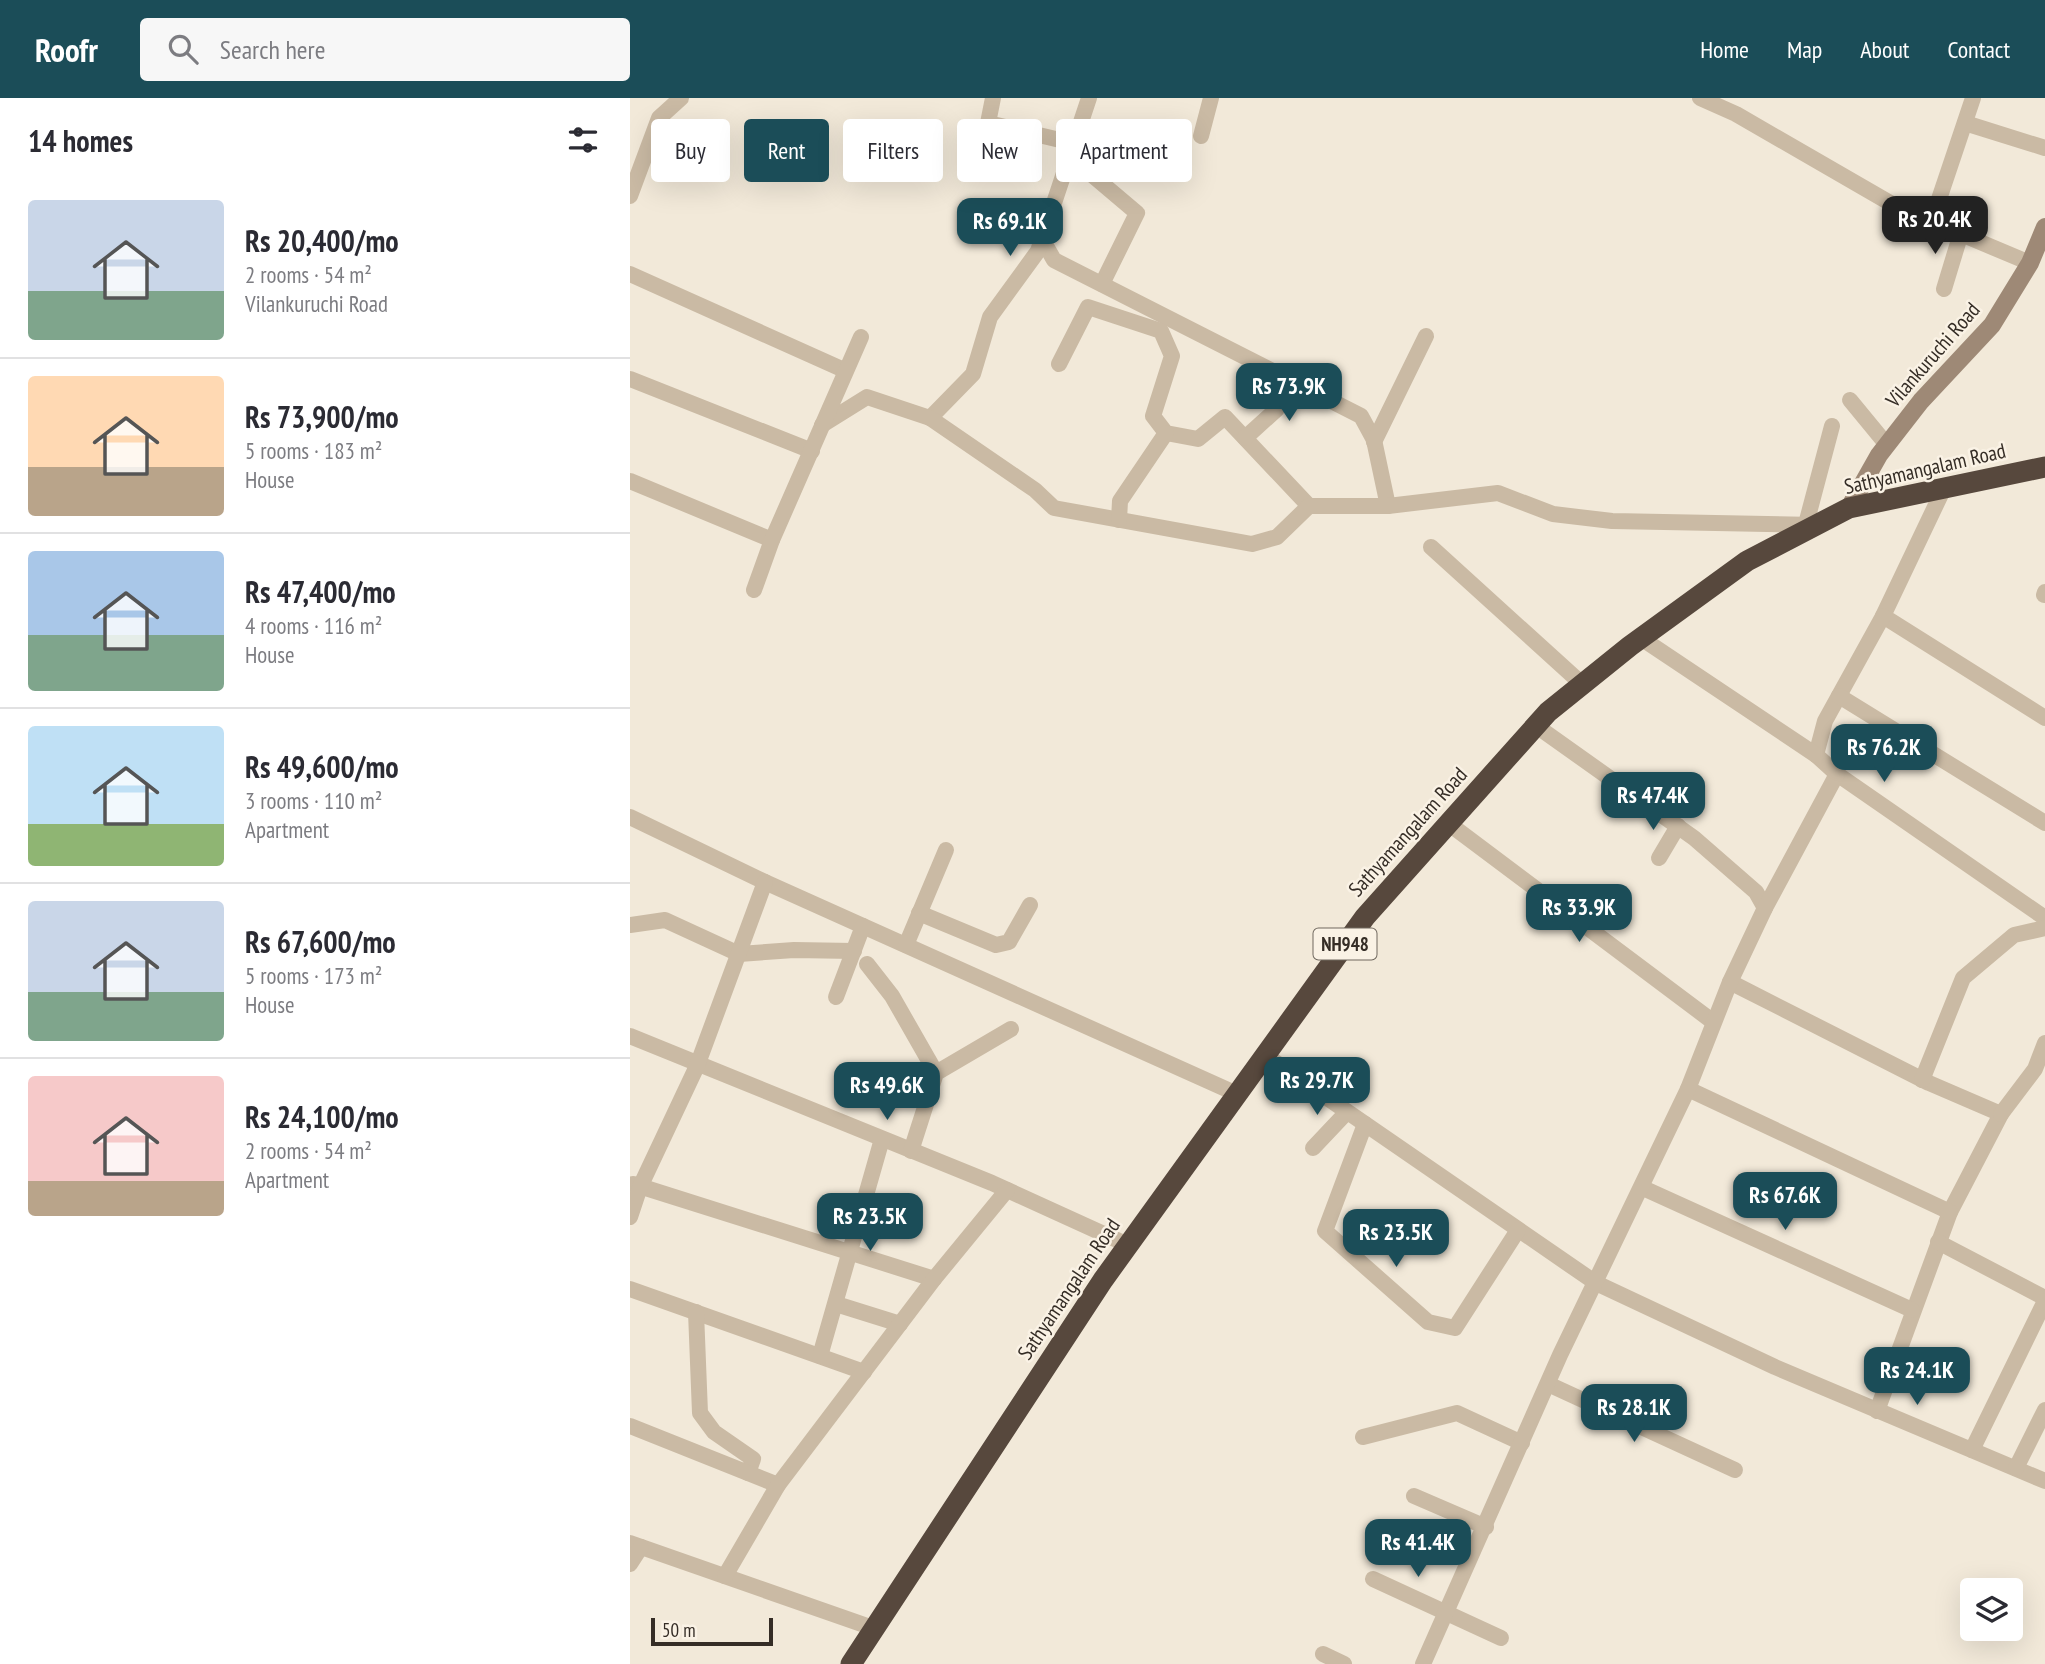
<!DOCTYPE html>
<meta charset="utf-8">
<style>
:root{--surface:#fff;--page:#f7f7f7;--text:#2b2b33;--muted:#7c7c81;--line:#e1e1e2;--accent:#1b4d58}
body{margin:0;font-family:"PT Sans Narrow",sans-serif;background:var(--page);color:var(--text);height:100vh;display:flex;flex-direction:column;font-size:26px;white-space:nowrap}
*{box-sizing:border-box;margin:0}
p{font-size:23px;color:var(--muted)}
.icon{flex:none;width:38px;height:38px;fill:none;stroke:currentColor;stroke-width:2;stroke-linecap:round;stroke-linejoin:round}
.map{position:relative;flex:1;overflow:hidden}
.drawer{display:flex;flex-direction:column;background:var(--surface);width:630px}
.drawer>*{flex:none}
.hud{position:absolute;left:21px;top:21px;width:665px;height:63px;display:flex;gap:14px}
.fabs{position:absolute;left:1330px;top:1480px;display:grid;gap:14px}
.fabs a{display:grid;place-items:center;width:63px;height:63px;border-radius:7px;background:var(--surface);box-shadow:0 7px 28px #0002;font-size:35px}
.scale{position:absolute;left:21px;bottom:18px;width:122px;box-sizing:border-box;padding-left:7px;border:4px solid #352d26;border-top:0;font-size:19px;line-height:24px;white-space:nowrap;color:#352d26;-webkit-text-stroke:5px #faf2e5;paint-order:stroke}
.price{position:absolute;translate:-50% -60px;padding:0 16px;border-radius:14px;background:var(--accent);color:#fff;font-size:23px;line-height:46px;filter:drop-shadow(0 2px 4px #0008)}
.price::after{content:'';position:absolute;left:50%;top:42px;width:21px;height:16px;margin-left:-10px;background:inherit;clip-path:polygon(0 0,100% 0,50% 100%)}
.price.selected{background:#222;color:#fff}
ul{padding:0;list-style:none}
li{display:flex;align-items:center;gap:21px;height:175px;padding:0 28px}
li+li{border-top:2px solid var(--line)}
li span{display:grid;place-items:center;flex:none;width:196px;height:140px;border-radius:7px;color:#555}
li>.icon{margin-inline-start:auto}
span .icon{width:84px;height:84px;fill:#fffc;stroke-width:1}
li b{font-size:30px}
h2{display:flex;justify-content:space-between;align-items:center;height:84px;padding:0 28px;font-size:30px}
.pill{padding:0 24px;border-radius:7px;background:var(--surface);box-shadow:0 7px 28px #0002;font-size:24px;line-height:63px}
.pill.selected{background:var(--accent);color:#fff}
header{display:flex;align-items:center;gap:42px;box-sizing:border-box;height:98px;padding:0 35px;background:var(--accent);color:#fff}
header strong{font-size:33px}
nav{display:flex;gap:38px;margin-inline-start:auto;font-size:24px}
.search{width:490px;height:63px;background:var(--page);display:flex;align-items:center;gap:18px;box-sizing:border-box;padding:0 24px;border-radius:7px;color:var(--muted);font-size:26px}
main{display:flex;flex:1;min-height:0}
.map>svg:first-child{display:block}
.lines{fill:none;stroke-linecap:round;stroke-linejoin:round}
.street{stroke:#cabaa4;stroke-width:16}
.secondary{stroke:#9e8976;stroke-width:18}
.highway{stroke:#57483d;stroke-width:21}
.labels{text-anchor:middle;stroke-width:5;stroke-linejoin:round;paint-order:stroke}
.shield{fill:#faf2e5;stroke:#70685f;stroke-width:2}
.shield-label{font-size:19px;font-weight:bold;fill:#352d26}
.street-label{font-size:21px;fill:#352d26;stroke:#faf2e5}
</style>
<header>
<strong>Roofr</strong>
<div class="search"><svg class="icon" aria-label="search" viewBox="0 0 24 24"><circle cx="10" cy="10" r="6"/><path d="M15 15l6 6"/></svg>Search here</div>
<nav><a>Home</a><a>Map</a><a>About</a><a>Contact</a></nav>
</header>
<main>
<section class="drawer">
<h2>14 homes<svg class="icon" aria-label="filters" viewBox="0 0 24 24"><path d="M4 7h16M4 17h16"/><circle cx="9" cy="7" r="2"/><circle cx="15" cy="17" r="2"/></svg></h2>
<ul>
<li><span style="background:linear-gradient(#c9d6e8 65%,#7fa58c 0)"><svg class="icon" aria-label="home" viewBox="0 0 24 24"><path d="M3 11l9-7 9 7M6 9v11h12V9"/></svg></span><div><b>Rs 20,400/mo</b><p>2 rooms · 54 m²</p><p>Vilankuruchi Road</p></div></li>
<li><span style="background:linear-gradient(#ffd9b3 65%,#b9a48a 0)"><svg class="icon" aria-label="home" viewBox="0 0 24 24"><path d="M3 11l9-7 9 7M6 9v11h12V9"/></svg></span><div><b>Rs 73,900/mo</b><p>5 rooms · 183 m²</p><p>House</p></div></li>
<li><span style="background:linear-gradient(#a9c7e8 60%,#7fa58c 0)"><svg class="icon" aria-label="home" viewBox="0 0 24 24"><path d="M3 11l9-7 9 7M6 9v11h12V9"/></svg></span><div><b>Rs 47,400/mo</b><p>4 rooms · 116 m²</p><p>House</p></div></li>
<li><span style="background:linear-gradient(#bfe0f5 70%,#8fb573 0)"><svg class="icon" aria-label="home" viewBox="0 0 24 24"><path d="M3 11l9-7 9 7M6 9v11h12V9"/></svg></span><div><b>Rs 49,600/mo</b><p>3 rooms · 110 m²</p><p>Apartment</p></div></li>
<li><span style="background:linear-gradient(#c9d6e8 65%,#7fa58c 0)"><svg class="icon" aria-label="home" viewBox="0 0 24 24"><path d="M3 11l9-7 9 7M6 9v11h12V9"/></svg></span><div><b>Rs 67,600/mo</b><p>5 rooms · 173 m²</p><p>House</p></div></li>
<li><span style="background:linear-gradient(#f6c9c9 75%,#b9a48a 0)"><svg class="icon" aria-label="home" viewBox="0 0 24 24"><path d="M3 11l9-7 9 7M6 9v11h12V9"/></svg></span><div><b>Rs 24,100/mo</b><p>2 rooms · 54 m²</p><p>Apartment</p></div></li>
</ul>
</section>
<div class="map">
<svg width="1415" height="1566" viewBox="0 0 1415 1566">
<rect width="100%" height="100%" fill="#f2e9d9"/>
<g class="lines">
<g class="street">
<path d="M 363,0 L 358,25 L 464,50 L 546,74"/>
<path d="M 1070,0 L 1106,16 L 1267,109 L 1400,165"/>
<path d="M 1335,25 L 1415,50"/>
<path d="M 571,38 L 581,0"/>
<path d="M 464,50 L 455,71 L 507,115 L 472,186"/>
<path d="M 0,98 L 29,20 L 51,0"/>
<path d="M 1302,122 L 1343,0"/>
<path d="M 412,141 L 424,162 L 731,318 L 744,342 L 758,408"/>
<path d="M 0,176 L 214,272"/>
<path d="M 1314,191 L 1331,135"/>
<path d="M 429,266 L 458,209 L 531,233 L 542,258 L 523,318 L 536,335 L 568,341 L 595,319 L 679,408"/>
<path d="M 0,281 L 182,353"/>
<path d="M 1220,302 L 1257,347"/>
<path d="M 300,320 L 343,276 L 360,219 L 408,153 L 459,0"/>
<path d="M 192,327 L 237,299 L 300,320 L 405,392 L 424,410 L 622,446 L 647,439 L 679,408 L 758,408 L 868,395 L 923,416 L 982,423 L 1186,427"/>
<path d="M 615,340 L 647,311 L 660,280"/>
<path d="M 744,344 L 796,238"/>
<path d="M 0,383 L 142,442"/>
<path d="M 1314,390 L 1253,518 L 1415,620"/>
<path d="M 489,422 L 490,403 L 536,335"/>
<path d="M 1176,426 L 1202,328"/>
<path d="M 801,449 L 952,586"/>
<path d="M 124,492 L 142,442 L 231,239"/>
<path d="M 1414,497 L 1415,494"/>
<path d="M 1253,518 L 1195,623 L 1186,657 L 1207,676 L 1415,820"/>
<path d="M 1011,540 L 1186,657"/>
<path d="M 1209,598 L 1415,725"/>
<path d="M 905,627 L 1064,740 L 1126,794 L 1135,810"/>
<path d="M 0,719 L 135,784 L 607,996"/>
<path d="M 818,725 L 1082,923"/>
<path d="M 1029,760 L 1048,728"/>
<path d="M 289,815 L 366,847 L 379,844 L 400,807"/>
<path d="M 0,827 L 35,822 L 109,856 L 164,852 L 224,853"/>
<path d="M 276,847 L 316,752"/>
<path d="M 237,866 L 262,898 L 306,975"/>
<path d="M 1100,884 L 1299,985 L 1371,1016 L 1320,1114 L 1247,1313"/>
<path d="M 206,899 L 233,828"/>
<path d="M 0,938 L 362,1085 L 498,1147"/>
<path d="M 635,957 L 966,1185 L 1145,1269 L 1415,1383"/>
<path d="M 1292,982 L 1333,880 L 1384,837 L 1415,830"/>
<path d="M 1058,991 L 1320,1114"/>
<path d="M 1371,1016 L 1405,971 L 1415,945"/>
<path d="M 735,1026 L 695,1133 L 798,1224 L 825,1230 L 888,1132"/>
<path d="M 683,1050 L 717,1014"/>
<path d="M 281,1053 L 306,975 L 381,931"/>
<path d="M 3,1086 L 304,1181"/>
<path d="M 1013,1090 L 1282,1212"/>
<path d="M 0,1119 L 10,1089 L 67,968 L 135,784"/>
<path d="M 1308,1144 L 1415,1200"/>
<path d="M 0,1191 L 234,1274"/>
<path d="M 206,1206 L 270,1226"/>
<path d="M 66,1214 L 70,1315 L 84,1334 L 123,1361 L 118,1375"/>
<path d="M 190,1258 L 252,1041"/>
<path d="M 918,1286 L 1105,1372"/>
<path d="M 0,1328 L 148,1387"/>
<path d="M 733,1339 L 827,1315 L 892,1345"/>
<path d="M 1342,1352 L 1415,1203"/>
<path d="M 1386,1370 L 1415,1312"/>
<path d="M 784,1398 L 856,1429"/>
<path d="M 0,1445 L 243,1530"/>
<path d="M 0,1466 L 11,1449"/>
<path d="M 95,1478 L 148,1387 L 304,1181 L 377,1092"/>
<path d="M 743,1481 L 871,1540"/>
<path d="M 693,1556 L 714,1566"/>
<path d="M 793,1566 L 930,1257 L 1058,991 L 1100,884 L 1135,810 L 1207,676"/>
</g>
<path class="secondary" d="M 1219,410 L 1249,357 L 1291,303 L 1362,227 L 1400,165 L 1415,129"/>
<path class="highway" d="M 221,1566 L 473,1182 L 735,819 L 918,614 L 1000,548 L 1117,463 L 1219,410 L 1415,369"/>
</g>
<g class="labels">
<rect class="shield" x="683.5" y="830.5" width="63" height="31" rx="5"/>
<g class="shield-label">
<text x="715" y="853">NH948</text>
</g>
<g class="street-label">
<text transform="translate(1303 257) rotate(-49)" y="7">Vilankuruchi Road</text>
<text transform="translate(1295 371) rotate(-13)" y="7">Sathyamangalam Road</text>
<text transform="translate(778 734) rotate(-48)" y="7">Sathyamangalam Road</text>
<text transform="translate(439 1191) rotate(-56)" y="7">Sathyamangalam Road</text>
</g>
</g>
</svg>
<div class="fabs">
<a><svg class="icon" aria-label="layers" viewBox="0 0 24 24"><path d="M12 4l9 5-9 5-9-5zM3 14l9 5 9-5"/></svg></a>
</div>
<div class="scale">50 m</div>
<b class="price selected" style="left:1305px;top:158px">Rs 20.4K</b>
<b class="price" style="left:380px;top:160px">Rs 69.1K</b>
<b class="price" style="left:659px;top:325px">Rs 73.9K</b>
<b class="price" style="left:1254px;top:686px">Rs 76.2K</b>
<b class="price" style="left:1023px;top:734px">Rs 47.4K</b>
<b class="price" style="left:949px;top:846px">Rs 33.9K</b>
<b class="price" style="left:687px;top:1019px">Rs 29.7K</b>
<b class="price" style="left:257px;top:1024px">Rs 49.6K</b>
<b class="price" style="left:1155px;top:1134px">Rs 67.6K</b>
<b class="price" style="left:240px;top:1155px">Rs 23.5K</b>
<b class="price" style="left:766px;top:1171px">Rs 23.5K</b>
<b class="price" style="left:1287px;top:1309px">Rs 24.1K</b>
<b class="price" style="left:1004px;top:1346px">Rs 28.1K</b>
<b class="price" style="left:788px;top:1481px">Rs 41.4K</b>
<div class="hud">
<a class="pill">Buy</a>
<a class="pill selected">Rent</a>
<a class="pill">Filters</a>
<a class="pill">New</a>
<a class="pill">Apartment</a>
</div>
</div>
</main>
